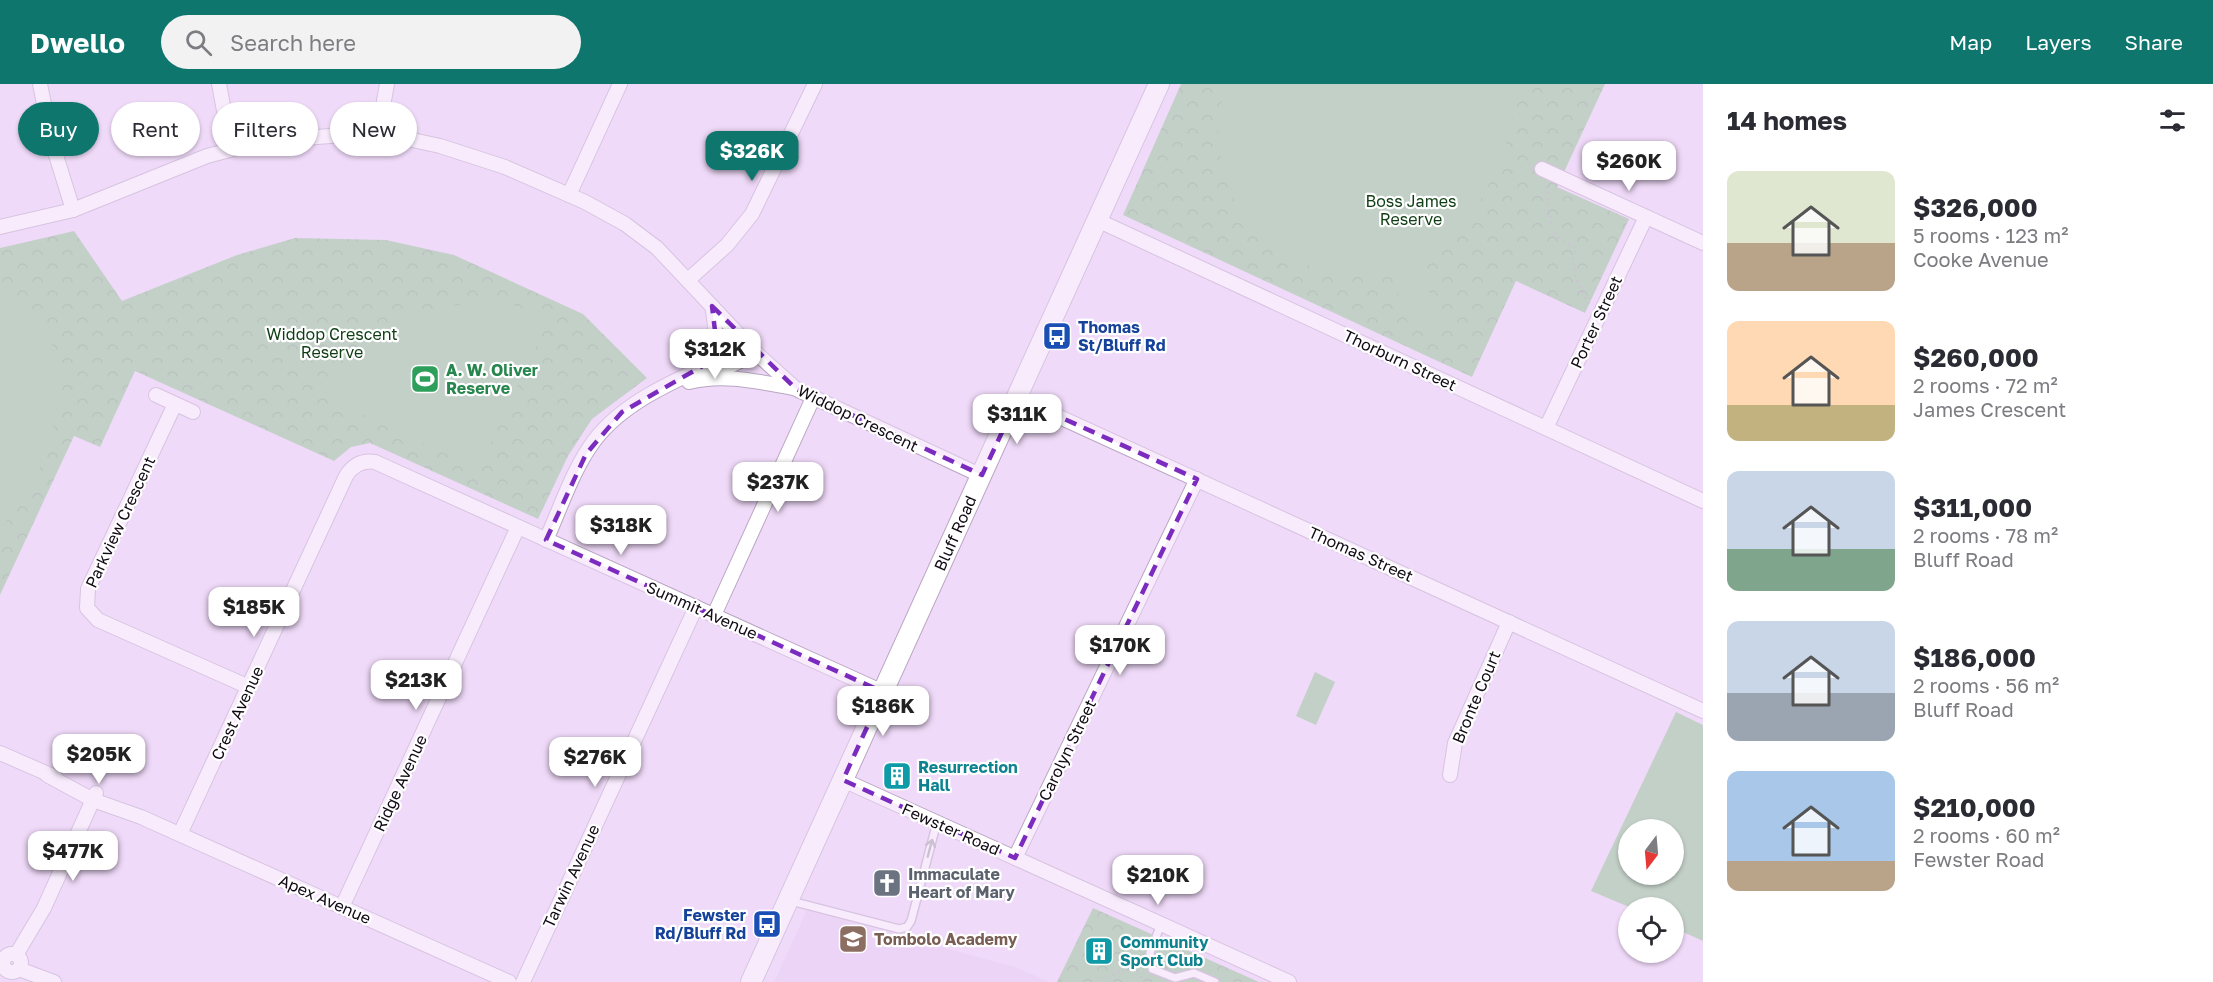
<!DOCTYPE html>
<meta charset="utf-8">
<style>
:root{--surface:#fff;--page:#f2f2f3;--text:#2b2b33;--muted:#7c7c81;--accent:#0f766e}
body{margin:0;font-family:"Golos Text",sans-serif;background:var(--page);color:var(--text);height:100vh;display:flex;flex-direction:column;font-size:22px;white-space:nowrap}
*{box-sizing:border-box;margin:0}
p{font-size:20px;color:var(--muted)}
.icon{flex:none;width:33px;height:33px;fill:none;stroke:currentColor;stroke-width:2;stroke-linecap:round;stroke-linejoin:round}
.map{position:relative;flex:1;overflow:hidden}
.panel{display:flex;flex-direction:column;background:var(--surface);width:510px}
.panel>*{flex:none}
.banner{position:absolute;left:18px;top:18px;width:570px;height:54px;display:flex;gap:12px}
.needle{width:39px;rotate:196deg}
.controls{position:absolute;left:1618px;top:735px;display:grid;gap:12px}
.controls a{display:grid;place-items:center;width:66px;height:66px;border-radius:50%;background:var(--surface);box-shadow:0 2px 4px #0004;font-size:30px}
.price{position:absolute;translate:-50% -51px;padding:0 14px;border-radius:12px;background:#fff;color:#222;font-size:20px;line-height:39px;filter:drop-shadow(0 2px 3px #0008)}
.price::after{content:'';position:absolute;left:50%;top:36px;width:18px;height:14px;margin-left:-9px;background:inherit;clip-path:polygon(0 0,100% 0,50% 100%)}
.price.selected{background:var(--accent);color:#fff}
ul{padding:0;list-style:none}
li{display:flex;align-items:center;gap:18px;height:150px;padding:0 24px}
li span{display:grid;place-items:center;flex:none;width:168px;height:120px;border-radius:12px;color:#555}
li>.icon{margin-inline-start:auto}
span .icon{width:72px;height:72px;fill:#fffc;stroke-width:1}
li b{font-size:26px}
h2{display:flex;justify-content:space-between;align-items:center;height:72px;padding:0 24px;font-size:26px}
.tag{padding:0 21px;border-radius:27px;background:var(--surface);box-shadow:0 2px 4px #0004;font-size:21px;line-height:54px}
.tag.selected{background:var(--accent);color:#fff}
header{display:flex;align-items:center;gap:36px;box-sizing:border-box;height:84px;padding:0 30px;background:var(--accent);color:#fff}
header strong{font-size:28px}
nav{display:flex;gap:33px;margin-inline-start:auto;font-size:21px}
.search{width:420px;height:54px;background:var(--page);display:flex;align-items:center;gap:15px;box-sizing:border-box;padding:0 21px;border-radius:33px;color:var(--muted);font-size:22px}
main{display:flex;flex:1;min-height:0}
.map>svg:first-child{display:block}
.built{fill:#e6ccf1}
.park{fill:url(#park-crowns)}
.pitch{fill:#8dc38d;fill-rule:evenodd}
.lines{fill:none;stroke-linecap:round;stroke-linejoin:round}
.service-casing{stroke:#baa6c3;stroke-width:10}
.minor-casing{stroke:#baa6c3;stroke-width:16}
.secondary-casing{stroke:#baa6c3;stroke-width:22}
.path{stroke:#ab9ab2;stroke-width:2;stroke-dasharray:1.5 4.5;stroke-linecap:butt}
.service{stroke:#fff;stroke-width:7}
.minor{stroke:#fff;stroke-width:14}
.secondary{stroke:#fff;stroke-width:20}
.oneway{stroke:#a09da1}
.marked{fill:none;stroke:#7b2cbf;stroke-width:4.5;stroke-dasharray:12 8;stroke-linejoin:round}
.labels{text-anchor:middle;stroke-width:4.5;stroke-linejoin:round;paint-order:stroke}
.park-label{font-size:16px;fill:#0e3d13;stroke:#fff}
.street-label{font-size:16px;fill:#110a14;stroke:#fff}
.transit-label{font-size:16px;font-weight:bold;fill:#164399;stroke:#fff;text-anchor:start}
.leisure-label{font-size:16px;font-weight:bold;fill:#27864d;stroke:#fff;text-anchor:start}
.culture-label{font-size:16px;font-weight:bold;fill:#0d838f;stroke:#fff;text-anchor:start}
.worship-label{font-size:16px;font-weight:bold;fill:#5b616d;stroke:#fff;text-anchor:start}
.education-label{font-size:16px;font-weight:bold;fill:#785e54;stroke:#fff;text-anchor:start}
</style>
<header>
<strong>Dwello</strong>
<div class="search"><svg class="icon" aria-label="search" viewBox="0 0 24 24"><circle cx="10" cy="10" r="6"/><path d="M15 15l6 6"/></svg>Search here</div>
<nav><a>Map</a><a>Layers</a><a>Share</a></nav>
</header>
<main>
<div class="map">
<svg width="1703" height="898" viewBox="0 0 1703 898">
<defs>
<pattern id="park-crowns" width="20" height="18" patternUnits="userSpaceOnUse" patternTransform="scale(1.5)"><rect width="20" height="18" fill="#8dc38d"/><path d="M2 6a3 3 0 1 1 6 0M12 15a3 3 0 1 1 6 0" fill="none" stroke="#79a679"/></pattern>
</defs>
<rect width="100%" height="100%" fill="#f0daf9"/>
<path class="built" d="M 807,826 L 1018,884 L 1049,898 L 774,898 Z"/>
<g class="park">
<path d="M 1181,0 L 1605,0 L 1557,103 L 1629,135 L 1585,229 L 1516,197 L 1472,293 L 1123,131 Z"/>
<path d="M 74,147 L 122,217 L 237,171 L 295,154 L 386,156 L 454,171 L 583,230 L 647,294 L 592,335 L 568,372 L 538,435 L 370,359 L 351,363 L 334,377 L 135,287 L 100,363 L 74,352 L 0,511 L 0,164 Z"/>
<path d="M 1093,824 L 1259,898 L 1057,898 Z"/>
</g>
<g class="pitch">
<path d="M 1228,0 L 1516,0 C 1518,42 1490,110 1462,142 C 1449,156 1434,166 1418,176 L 1440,239 L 1411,248 L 1390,186 C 1365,190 1342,191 1317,184 C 1240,163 1198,73 1228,0 Z"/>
<path d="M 0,203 C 96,246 57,386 0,444 Z"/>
<path d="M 482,219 L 512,221 L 550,233 L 478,385 L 319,310 C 369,247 399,223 482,219 Z"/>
<path d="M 1315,588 L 1335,598 L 1316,641 L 1296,632 Z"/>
<path d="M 1676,628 L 1703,641 L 1703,857 L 1674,844 L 1674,824 L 1629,823 L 1591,807 ZM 1629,746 L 1674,746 L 1674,790 L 1629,790 Z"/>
</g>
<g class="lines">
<g class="service-casing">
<g id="service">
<path d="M 791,817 L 899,845 L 907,843 L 911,837 L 937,738"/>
<path d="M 1161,840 L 1150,869 L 1152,885 L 1175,894 L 1194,889 L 1215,898"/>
</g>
</g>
<g class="minor-casing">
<g id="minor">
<path d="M 40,0 L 51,55 L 73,126"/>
<path d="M 219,0 L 231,64"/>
<path d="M 378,50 L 387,0"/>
<path d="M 1542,85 L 1703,159"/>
<path d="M 569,111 L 620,0"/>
<path d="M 1097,136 L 1703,417"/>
<path d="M 0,143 L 73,126 L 207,72 L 264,57 L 357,50 L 399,53 L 440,62 L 505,83 L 585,118 L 625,140 L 657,164 L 756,269 L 796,305 L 982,392"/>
<path d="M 688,196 L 727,161 L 752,130 L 815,0"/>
<path d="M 701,285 C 718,265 717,247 712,222"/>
<path d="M 718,288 L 756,269"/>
<path d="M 689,298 C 724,289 759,298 794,304"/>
<path d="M 156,311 L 193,328"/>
<path d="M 1018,314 L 1703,627"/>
<path d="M 175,320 L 88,505 L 87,524 L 98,536 L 249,603"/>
<path d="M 1546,344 L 1646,133"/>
<path d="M 546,456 C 561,423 573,385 594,357 C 629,310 698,288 749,262"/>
<path d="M 714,531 L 813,314"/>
<path d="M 0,669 L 55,693"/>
<path d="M 47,691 L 93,716 L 141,733 L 509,898"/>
<path d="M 1450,691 L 1455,659 L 1509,538"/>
<path d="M 843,696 L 1289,898"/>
<path d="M 180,750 L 346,392 C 353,381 362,376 375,378 L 883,608"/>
<path d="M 1015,774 L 1197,395"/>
<path d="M 342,823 L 518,443"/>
<circle cx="12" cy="879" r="9"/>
<path d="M 16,871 L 44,824 L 96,709"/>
<path d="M 19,885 L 54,898"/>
<path d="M 523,898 L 696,523"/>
</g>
</g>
<g class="secondary-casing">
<path id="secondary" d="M 751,898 L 1159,0"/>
</g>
<g class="path">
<path d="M 1546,102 L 1552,145 L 1557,153 L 1576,165 C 1567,183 1581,206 1590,221"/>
<path d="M 1134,882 L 1144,898"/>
<path d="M 1103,898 L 1122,886 L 1141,880"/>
</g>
<use href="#service" class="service"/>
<use href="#minor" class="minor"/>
<use href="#secondary" class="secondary"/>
</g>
<defs><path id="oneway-shaft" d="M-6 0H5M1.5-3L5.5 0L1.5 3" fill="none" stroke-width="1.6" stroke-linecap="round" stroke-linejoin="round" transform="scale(1.5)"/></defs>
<use class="oneway" href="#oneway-shaft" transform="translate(930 764) rotate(-75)"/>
<path d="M0 0H1703V898H0ZM 712,222 L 796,305 L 982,391 L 1018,314 L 1197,395 L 1015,774 L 843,696 L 883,608 L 546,456 L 586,370 L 622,328 L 706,280 L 716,255 Z" fill="#f0daf9" fill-opacity=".55" fill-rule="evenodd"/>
<path class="marked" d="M 712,222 L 796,305 L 982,391 L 1018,314 L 1197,395 L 1015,774 L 843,696 L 883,608 L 546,456 L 586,370 L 622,328 L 706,280 L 716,255 Z"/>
<defs>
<g id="bus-square" transform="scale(1.5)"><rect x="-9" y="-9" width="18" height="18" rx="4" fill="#1a4fb4" stroke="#fff"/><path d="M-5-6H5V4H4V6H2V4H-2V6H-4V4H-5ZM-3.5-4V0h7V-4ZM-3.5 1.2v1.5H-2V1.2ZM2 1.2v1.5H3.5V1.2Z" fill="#fff"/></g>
<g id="stadium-square" transform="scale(1.5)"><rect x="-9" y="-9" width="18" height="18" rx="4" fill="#2e9e5b" stroke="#fff"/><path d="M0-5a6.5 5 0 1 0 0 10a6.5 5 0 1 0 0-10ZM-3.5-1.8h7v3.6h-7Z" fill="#fff"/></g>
<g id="building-square" transform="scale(1.5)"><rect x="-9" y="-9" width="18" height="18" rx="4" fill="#0f9aa8" stroke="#fff"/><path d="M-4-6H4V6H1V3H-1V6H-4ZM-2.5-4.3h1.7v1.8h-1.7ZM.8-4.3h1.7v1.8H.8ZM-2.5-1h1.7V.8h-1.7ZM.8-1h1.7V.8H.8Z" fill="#fff"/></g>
<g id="church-square" transform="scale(1.5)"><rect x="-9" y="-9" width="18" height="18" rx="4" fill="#6b7280" stroke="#fff"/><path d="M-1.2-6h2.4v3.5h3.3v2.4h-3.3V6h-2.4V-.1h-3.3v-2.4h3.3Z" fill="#fff"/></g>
<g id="school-square" transform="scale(1.5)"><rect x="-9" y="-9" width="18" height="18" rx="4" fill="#8d6e63" stroke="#fff"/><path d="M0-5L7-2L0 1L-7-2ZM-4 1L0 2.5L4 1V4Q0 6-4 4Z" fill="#fff"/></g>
</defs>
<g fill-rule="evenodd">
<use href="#bus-square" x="1057" y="252"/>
<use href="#stadium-square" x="425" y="295"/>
<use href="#building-square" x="897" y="692"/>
<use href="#church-square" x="887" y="799"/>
<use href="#bus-square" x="767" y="840"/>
<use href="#school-square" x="853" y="855"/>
<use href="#building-square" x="1099" y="867"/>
</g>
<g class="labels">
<g class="park-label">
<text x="1411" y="123">Boss James<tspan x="1411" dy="18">Reserve</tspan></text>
<text x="332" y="256">Widdop Crescent<tspan x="332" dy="18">Reserve</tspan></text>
</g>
<g class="street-label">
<text transform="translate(1596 238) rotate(-65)" y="6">Porter Street</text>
<text transform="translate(1400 276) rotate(25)" y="6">Thorburn Street</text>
<text transform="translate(858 334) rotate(26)" y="6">Widdop Crescent</text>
<text transform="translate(120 438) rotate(-65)" y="6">Parkview Crescent</text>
<text transform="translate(955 449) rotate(-66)" y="6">Bluff Road</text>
<text transform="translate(1361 470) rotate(24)" y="6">Thomas Street</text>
<text transform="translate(702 526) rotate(24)" y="6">Summit Avenue</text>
<text transform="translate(1476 613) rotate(-67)" y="6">Bronte Court</text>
<text transform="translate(237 629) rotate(-65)" y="6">Crest Avenue</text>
<text transform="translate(1067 666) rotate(-64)" y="6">Carolyn Street</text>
<text transform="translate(400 699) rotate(-65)" y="6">Ridge Avenue</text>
<text transform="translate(951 745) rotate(24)" y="6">Fewster Road</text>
<text transform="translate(571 792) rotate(-65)" y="6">Tarwin Avenue</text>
<text transform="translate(325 815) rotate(24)" y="6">Apex Avenue</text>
</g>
<g class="transit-label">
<text x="1078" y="249">Thomas<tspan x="1078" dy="18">St/Bluff Rd</tspan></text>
<text x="746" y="837" text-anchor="end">Fewster<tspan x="746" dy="18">Rd/Bluff Rd</tspan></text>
</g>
<g class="leisure-label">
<text x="446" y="292">A. W. Oliver<tspan x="446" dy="18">Reserve</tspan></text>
</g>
<g class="culture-label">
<text x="918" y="689">Resurrection<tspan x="918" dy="18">Hall</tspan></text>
<text x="1120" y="864">Community<tspan x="1120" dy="18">Sport Club</tspan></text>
</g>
<g class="worship-label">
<text x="908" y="796">Immaculate<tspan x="908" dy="18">Heart of Mary</tspan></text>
</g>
<g class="education-label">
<text x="874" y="861">Tombolo Academy</text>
</g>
</g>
</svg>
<div class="controls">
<a><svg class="needle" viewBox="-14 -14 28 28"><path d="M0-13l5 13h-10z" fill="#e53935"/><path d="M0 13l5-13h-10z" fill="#7c7c81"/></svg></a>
<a><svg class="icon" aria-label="locate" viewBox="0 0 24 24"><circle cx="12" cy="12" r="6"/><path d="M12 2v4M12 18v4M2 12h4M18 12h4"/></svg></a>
</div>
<b class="price selected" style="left:752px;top:98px">$326K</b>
<b class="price" style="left:1629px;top:108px">$260K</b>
<b class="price" style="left:715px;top:296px">$312K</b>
<b class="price" style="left:1017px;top:361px">$311K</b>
<b class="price" style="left:778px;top:429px">$237K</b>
<b class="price" style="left:621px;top:472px">$318K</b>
<b class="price" style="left:254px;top:554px">$185K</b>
<b class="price" style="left:1120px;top:592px">$170K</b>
<b class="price" style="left:416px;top:627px">$213K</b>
<b class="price" style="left:883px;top:653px">$186K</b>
<b class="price" style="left:99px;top:701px">$205K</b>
<b class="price" style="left:595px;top:704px">$276K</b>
<b class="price" style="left:73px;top:798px">$477K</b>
<b class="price" style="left:1158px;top:822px">$210K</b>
<div class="banner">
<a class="tag selected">Buy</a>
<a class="tag">Rent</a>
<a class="tag">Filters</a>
<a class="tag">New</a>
</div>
</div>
<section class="panel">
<h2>14 homes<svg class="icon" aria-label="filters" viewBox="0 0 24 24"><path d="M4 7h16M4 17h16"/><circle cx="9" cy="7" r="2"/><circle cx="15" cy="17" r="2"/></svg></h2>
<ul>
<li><span style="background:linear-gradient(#dfe7d0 60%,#b9a48a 0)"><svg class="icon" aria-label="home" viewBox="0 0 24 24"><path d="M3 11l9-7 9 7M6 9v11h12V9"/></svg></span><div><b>$326,000</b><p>5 rooms · 123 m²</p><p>Cooke Avenue</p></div></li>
<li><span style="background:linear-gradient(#ffd9b3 70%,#c2b280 0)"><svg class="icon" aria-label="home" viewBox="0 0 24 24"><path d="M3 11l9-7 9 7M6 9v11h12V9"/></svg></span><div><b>$260,000</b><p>2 rooms · 72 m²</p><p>James Crescent</p></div></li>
<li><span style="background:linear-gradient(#c9d6e8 65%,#7fa58c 0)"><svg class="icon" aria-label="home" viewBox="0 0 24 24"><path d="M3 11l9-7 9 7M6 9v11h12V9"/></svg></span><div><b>$311,000</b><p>2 rooms · 78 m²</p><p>Bluff Road</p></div></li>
<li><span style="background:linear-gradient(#c9d6e8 60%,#9aa5b1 0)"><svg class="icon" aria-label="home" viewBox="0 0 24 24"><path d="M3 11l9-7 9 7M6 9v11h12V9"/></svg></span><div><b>$186,000</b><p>2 rooms · 56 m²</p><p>Bluff Road</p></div></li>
<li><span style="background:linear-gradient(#a9c7e8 75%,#b9a48a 0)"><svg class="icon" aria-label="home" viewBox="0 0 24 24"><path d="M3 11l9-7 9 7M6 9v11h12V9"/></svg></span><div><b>$210,000</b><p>2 rooms · 60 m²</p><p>Fewster Road</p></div></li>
</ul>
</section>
</main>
